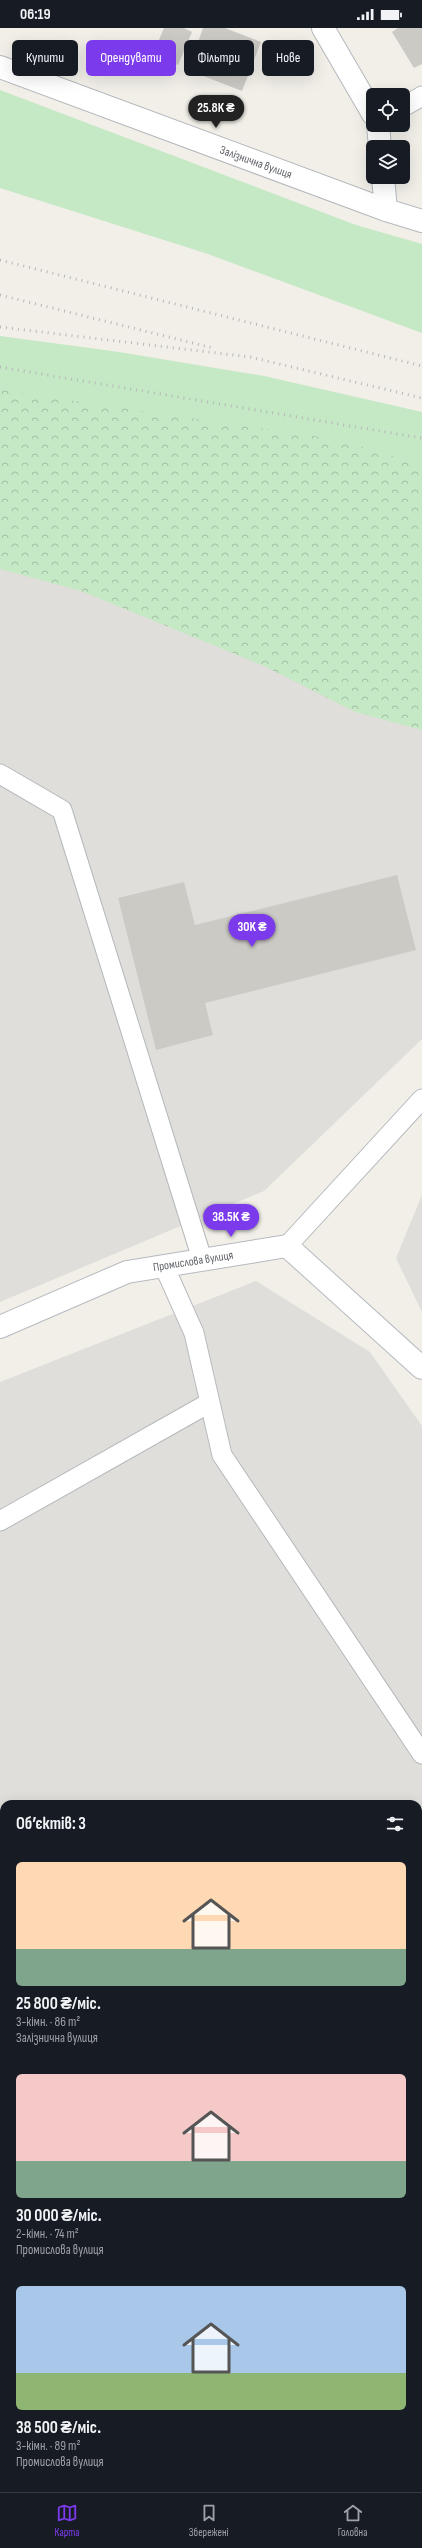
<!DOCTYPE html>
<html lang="uk">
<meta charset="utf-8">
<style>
:root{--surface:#171b24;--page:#242831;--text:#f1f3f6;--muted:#9ea1a6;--line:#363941;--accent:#7c3aed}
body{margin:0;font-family:"Sofia Sans Condensed",sans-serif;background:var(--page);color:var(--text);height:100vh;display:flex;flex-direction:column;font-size:15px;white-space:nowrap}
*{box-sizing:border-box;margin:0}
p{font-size:13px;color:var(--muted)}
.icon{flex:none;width:22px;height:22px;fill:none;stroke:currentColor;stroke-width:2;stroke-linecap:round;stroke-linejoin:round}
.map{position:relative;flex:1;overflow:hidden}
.drawer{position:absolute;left:0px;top:1772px;width:422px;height:692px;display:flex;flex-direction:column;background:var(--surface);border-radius:12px 12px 0 0;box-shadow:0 4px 16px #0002}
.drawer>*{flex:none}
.guide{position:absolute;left:12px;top:12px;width:398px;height:36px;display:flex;gap:8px}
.controls{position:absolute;left:366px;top:60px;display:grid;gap:8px}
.controls a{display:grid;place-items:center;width:44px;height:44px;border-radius:6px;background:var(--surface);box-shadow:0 4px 16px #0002;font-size:20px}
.price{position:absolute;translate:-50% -34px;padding:0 9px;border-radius:14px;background:var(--accent);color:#fff;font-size:13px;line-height:26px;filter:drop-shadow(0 1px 2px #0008)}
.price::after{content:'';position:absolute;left:50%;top:24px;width:12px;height:9px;margin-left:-6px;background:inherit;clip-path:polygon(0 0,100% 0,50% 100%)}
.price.active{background:#222;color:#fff}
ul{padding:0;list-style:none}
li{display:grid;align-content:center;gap:8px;height:212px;padding:0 16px}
li span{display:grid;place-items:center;height:124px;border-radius:6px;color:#555}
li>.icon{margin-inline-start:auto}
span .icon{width:72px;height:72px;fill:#fffc;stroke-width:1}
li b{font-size:17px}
h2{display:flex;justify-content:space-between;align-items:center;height:48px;padding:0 16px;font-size:17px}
.pill{padding:0 14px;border-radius:6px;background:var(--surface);box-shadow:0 4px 16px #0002;font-size:14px;line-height:36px}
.pill.active{background:var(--accent);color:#fff}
.status{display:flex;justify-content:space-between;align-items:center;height:28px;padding:0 20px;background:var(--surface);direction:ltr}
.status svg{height:11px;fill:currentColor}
.menu{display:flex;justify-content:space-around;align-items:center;height:56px;border-top:1px solid var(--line);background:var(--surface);font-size:11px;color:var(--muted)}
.menu a{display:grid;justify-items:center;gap:2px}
.menu .active{color:var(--accent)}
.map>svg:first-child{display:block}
.industrial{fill:#e0deda;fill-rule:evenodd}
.grass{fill:#c5e8c5}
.forest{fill:url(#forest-crowns)}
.building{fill:#cccac5}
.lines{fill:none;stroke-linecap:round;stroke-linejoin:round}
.lane-casing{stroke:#b5b8bc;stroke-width:21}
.street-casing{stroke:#b5b8bc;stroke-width:24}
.secondary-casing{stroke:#b6babf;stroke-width:24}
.lane{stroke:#fff;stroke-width:19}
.street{stroke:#fff;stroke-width:22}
.secondary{stroke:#fff;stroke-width:22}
.rail{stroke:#b6b7b8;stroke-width:3;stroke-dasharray:1 5;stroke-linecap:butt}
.labels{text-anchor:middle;stroke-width:3;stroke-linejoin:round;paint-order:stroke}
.street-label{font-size:12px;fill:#5f6368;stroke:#fff}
</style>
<div class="status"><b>06:19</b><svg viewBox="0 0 49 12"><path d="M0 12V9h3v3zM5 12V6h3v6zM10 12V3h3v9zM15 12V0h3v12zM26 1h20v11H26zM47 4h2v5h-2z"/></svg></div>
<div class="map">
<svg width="422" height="2464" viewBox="0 0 422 2464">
<defs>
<pattern id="forest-crowns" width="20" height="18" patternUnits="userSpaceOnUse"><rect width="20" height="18" fill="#c5e8c5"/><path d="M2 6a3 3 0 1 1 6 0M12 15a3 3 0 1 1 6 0" fill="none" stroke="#a3c0a4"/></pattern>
</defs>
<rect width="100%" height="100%" fill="#f1efe8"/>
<g class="industrial">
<path d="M 0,385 L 422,452 L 422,1011 L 264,1163 L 0,1274 Z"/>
<path d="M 422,1167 L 422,1284 L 396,1230 Z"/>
<path d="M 256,1253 L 370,1324 L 422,1398 L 422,2464 L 0,2464 L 0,1354 ZM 4,1776 L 418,1776 L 418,2460 L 4,2460 Z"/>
</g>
<g class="grass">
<path d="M 0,62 L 356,197 L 422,216 L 422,305 L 205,225 L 0,160 Z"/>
<path d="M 0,308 L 119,324 L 264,348 L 422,384 L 422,452 L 0,385 Z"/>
</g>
<path class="forest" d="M 0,362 L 340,412 L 422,437 L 422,702 L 355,684 L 264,638 L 81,563 L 0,541 Z"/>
<g class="building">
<path d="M 164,0 L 184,0 L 192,4 L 178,37 L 153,26 Z"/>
<path d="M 203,0 L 225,0 L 261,14 L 242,63 L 188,42 Z"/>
<path d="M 398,0 L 422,0 L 422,36 L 414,40 L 392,4 Z"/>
<path d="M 397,847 L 416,922 L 205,975 L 213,1007 L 156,1022 L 118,870 L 184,854 L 195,897 Z"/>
<path d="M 4,2219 L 4,2322 L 0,2324 L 0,2221 Z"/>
</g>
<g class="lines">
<g class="lane-casing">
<g id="lane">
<path d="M 403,79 L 422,68"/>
<path d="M 0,746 L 62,782 L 202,1231"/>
<path d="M 287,1218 L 422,1071"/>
<path d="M 164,1238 L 194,1305 L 222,1427 L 422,1726"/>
<path d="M 0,1493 L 209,1375"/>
</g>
</g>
<g class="street-casing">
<g id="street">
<path d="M 323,0 L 373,86"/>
<path d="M 0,39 L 386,182 L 422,193"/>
<path d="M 378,97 L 380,119"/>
<path d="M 383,149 L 386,182"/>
</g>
</g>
<g class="secondary-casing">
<path id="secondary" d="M 0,1299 L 127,1244 L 287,1218 L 422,1340"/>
</g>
<use href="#lane" class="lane"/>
<use href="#street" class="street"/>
<use href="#secondary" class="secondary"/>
<g class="rail">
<path d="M 0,232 L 422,338"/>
<path d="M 0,267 L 213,320"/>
<path d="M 0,299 L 250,329 L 422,370"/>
<path d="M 0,339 L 422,410"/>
</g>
</g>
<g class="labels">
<g class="street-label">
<text transform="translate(256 134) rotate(20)" y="4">Залізнична вулиця</text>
<text transform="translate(193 1233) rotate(-9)" y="4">Промислова вулиця</text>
</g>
</g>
</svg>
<div class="controls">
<a><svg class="icon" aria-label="locate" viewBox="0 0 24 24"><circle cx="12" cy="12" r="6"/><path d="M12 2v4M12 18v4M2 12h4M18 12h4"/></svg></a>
<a><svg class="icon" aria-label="layers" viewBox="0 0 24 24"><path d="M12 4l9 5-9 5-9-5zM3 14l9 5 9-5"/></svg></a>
</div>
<b class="price active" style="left:216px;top:101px">25.8K ₴</b>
<b class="price" style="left:252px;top:920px">30K ₴</b>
<b class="price" style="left:231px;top:1210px">38.5K ₴</b>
<div class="guide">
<a class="pill">Купити</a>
<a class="pill active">Орендувати</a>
<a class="pill">Фільтри</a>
<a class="pill">Нове</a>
</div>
<section class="drawer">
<h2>Об’єктів: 3<svg class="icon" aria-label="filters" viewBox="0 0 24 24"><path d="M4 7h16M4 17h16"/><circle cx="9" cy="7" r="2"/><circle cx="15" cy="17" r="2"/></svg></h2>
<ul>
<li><span style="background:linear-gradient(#ffd9b3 70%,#7fa58c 0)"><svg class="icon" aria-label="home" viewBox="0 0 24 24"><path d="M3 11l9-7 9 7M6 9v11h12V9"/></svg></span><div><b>25 800 ₴/міс.</b><p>3-кімн. · 86 m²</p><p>Залізнична вулиця</p></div></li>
<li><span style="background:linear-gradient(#f6c9c9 70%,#7fa58c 0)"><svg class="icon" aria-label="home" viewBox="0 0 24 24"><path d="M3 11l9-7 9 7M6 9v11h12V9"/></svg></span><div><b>30 000 ₴/міс.</b><p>2-кімн. · 74 m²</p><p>Промислова вулиця</p></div></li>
<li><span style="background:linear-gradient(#a9c7e8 70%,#8fb573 0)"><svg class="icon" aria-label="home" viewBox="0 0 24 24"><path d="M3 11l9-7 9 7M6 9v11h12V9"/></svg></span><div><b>38 500 ₴/міс.</b><p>3-кімн. · 89 m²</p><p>Промислова вулиця</p></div></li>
</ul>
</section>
</div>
<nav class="menu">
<a class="active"><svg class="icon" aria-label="map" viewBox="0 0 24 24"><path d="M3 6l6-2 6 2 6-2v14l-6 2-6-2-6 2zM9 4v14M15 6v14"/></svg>Карта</a>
<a><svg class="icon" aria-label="saved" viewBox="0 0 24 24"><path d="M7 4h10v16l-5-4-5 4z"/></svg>Збережені</a>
<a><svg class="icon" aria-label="home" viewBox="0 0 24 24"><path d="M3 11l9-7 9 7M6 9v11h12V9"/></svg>Головна</a>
</nav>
